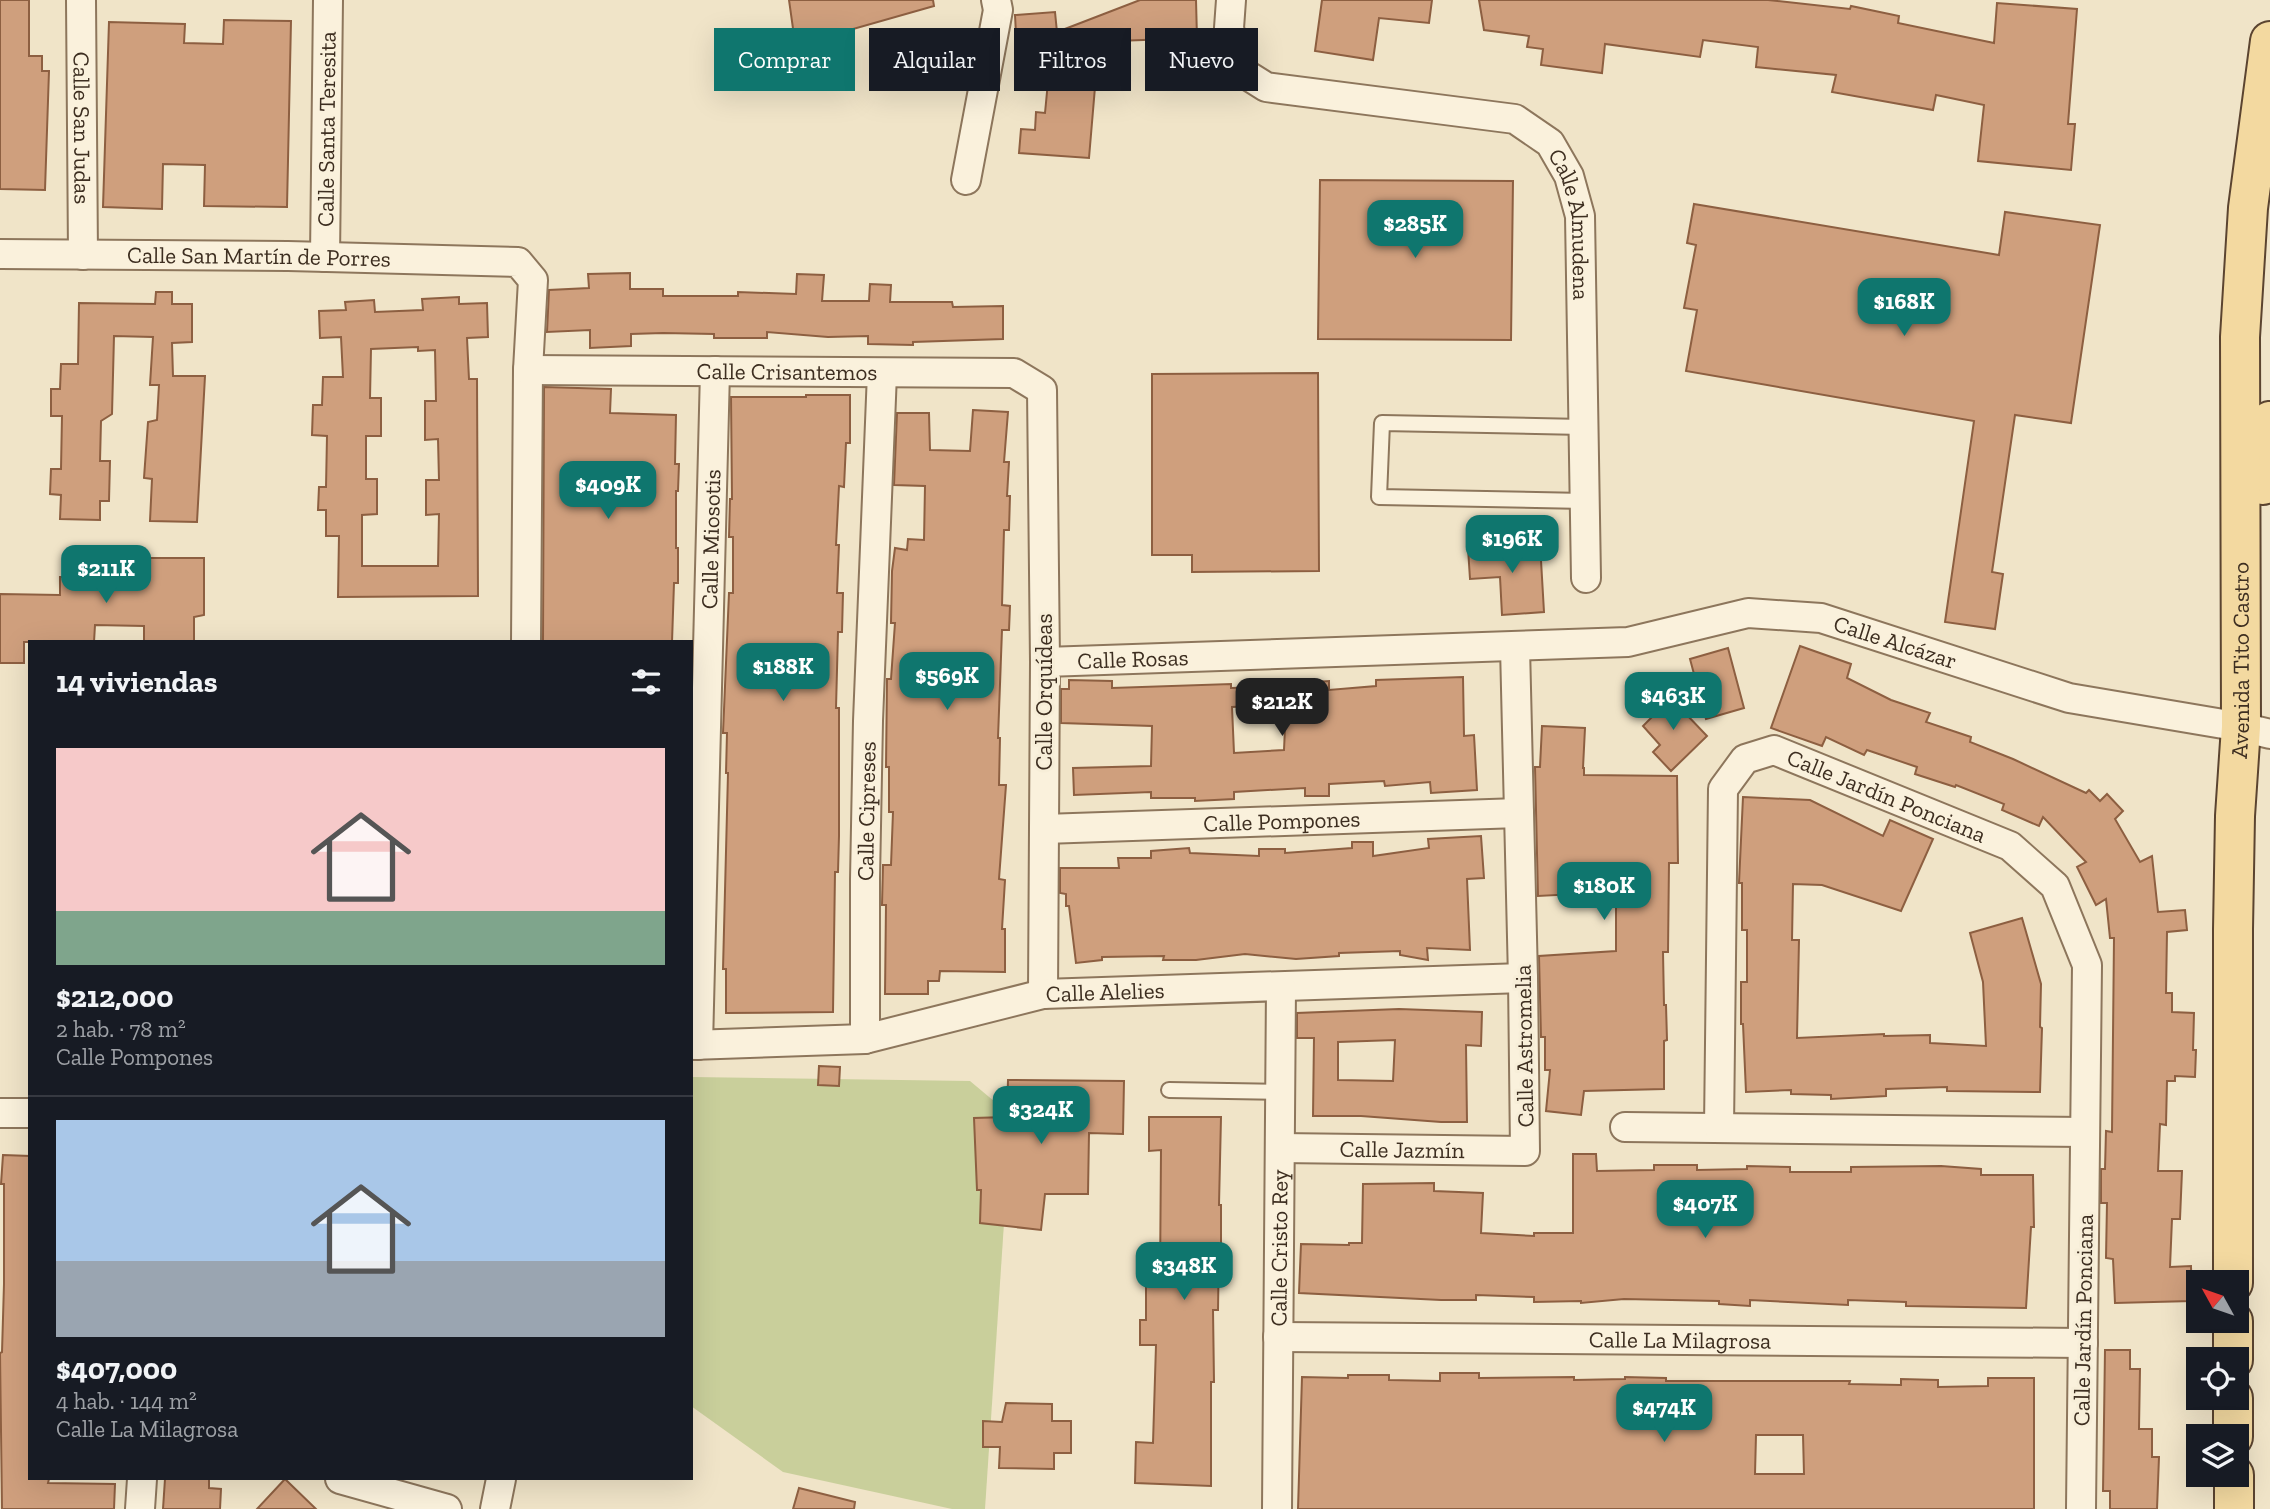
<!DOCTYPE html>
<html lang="es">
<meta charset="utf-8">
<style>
:root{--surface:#171b24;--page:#20242c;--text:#f1f3f6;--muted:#9ea1a6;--line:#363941;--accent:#0f766e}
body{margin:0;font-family:"Zilla Slab",serif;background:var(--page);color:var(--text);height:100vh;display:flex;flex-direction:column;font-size:26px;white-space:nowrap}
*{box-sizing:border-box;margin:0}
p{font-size:23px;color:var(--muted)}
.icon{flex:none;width:38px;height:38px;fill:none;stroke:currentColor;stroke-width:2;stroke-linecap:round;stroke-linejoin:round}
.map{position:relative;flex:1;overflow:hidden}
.sheet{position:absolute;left:28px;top:640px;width:665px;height:840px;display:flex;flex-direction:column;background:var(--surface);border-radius:0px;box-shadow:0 7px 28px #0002}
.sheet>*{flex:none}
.banner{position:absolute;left:714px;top:28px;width:665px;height:63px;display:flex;gap:14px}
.needle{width:46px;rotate:310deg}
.controls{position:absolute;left:2186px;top:1270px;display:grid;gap:14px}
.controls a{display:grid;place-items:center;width:63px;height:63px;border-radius:0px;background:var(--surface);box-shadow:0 7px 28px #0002;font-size:35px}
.price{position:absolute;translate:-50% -60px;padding:0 16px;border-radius:14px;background:var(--accent);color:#fff;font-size:23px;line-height:46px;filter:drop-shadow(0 2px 4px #0008)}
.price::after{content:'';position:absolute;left:50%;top:42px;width:21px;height:16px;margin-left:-10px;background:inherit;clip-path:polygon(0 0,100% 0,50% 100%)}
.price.on{background:#222;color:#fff}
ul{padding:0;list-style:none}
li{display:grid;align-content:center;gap:14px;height:371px;padding:0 28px}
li+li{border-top:2px solid var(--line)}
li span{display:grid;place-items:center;height:217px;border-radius:0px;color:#555}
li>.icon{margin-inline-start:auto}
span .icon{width:126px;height:126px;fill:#fffc;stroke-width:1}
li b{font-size:30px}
h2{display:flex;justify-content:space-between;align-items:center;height:84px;padding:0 28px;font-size:30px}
.tag{padding:0 24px;border-radius:0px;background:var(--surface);box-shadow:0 7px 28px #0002;font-size:24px;line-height:63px}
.tag.on{background:var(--accent);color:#fff}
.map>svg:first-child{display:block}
.green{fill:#c9cf9b}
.building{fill:#cf9f7d;stroke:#8d5f41;stroke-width:2;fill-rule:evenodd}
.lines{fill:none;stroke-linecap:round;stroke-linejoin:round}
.service-casing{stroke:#8d765c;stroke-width:18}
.minor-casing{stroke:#8d765c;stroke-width:32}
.primary-casing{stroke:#5b4430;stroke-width:42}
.service{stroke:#faf1dc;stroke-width:14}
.minor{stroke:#faf1dc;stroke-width:28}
.primary{stroke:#f3d9a0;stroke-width:38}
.labels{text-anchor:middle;stroke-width:6;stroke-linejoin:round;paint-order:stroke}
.street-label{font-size:23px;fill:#3d2e20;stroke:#f7eed8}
</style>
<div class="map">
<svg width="2270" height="1509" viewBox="0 0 2270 1509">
<rect width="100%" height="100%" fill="#f0e4c8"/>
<path class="green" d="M 691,1077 L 970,1081 L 1007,1112 L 1006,1193 L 985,1509 L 952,1509 L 783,1472 L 691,1406 Z"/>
<g class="building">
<path d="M 0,0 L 29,0 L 29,56 L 42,56 L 42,71 L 49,71 L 45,190 L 0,189 Z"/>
<path d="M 789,0 L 933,0 L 934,6 L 853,29 L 851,60 L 799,71 Z"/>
<path d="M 1140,0 L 1196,0 L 1197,38 L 1089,42 L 1088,86 L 1095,87 L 1089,158 L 1019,153 L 1021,129 L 1035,130 L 1036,112 L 1045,113 L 1049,71 L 1018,73 L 1015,15 L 1055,12 L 1057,32 Z"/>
<path d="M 1322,0 L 1432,0 L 1429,23 L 1379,18 L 1373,60 L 1315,51 Z"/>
<path d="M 1479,0 L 1768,0 L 1850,9 L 1851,6 L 1899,16 L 1898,23 L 1994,43 L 1997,3 L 2077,9 L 2068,124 L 2075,124 L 2071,170 L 1978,161 L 1984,105 L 1936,95 L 1933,110 L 1832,92 L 1836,75 L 1756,67 L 1758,47 L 1703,40 L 1700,57 L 1605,44 L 1602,73 L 1541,65 L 1543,49 L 1527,47 L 1529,36 L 1484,30 Z"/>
<path d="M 224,20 L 291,21 L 287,207 L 204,206 L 205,165 L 163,164 L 162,209 L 103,207 L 109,22 L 185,24 L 184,43 L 223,44 Z"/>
<path d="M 1320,180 L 1513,181 L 1511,340 L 1318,339 Z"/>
<path d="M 1694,204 L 1999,255 L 2005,212 L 2100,225 L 2071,423 L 2015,415 L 1992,572 L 2003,574 L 1995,629 L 1945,622 L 1974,421 L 1686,371 L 1697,310 L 1684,308 L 1696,245 L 1687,243 Z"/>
<path d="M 630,273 L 630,289 L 663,289 L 663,296 L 738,296 L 738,292 L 796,294 L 797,274 L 824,275 L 822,301 L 869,301 L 870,284 L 891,285 L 890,302 L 952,302 L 953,307 L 1003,306 L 1003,339 L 913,342 L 913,345 L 868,344 L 868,336 L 828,337 L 767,332 L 767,338 L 714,338 L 714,334 L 663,333 L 631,334 L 631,346 L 590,348 L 590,330 L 547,332 L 549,290 L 589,288 L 588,274 Z"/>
<path d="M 156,292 L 172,292 L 172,304 L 192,304 L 192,342 L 172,343 L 173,376 L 205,376 L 197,522 L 150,521 L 152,479 L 144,478 L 148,422 L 157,420 L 159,385 L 150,385 L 153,337 L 114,336 L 112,414 L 101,421 L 100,461 L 110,461 L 109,501 L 100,501 L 100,520 L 60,519 L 61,495 L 50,494 L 51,469 L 61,469 L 62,416 L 51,416 L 51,389 L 60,389 L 61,364 L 78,364 L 79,303 L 155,304 Z"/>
<path d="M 459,297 L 459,304 L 487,303 L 488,337 L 467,338 L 469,379 L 477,379 L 478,596 L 338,597 L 339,536 L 326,536 L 326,510 L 318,510 L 319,487 L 326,487 L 327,436 L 312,435 L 313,405 L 322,405 L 323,377 L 343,377 L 341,337 L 320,338 L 319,311 L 346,310 L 345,302 L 374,300 L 375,312 L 423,310 L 422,299 ZM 418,347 L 418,351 L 435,350 L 436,401 L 425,401 L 425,440 L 438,439 L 439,480 L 426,480 L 426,515 L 439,514 L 438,566 L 362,566 L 362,515 L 377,514 L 377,479 L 366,479 L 366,436 L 381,436 L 381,398 L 370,398 L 371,349 Z"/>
<path d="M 1318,373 L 1319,571 L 1192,572 L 1192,555 L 1152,555 L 1152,374 Z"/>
<path d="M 544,387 L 611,389 L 610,413 L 676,415 L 675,464 L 679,464 L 678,491 L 676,491 L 676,548 L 678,548 L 678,583 L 674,583 L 672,642 L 543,642 Z"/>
<path d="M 806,395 L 850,395 L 850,443 L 846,443 L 844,487 L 839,486 L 836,545 L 839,545 L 837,593 L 843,593 L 842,632 L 838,632 L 836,708 L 839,708 L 839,836 L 838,872 L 835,872 L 833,1012 L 726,1013 L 726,969 L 723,969 L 728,773 L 726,773 L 727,733 L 723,733 L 729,593 L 733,593 L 733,537 L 729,537 L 730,499 L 732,499 L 731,397 L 806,397 Z"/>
<path d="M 973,410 L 1008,412 L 1004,462 L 1009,462 L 1007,496 L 1010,496 L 1009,530 L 1004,530 L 1002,605 L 1010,606 L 1009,630 L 1002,630 L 998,738 L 1000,738 L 999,785 L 1006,785 L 999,879 L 1005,880 L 1002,929 L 1005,929 L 1005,972 L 940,971 L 939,981 L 928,981 L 928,994 L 885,994 L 886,905 L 882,905 L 883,865 L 891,865 L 893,812 L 889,812 L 889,767 L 886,767 L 887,679 L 891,679 L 895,623 L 891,623 L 892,571 L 895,548 L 907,550 L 908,539 L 924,540 L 925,486 L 894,485 L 897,413 L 929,413 L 930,450 L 970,451 Z"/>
<path d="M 1540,543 L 1544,612 L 1502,615 L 1500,577 L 1470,579 L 1468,548 Z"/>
<path d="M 67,557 L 107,557 L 107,577 L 146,579 L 146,558 L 204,558 L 204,615 L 194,617 L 194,642 L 144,642 L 144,626 L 95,625 L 94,642 L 24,642 L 24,663 L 0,663 L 0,594 L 60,595 L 60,577 L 67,577 Z"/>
<path d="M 1800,646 L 1851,664 L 1847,678 L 1891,700 L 1930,713 L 1926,722 L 1971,737 L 1970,742 L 2013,759 L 2086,793 L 2089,790 L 2100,801 L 2107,794 L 2123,811 L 2115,819 L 2140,862 L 2152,856 L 2158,912 L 2185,910 L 2187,930 L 2167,932 L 2166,993 L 2172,993 L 2172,1012 L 2194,1013 L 2193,1050 L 2196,1050 L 2195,1077 L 2175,1076 L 2175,1081 L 2167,1081 L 2166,1125 L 2160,1124 L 2158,1171 L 2182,1171 L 2180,1219 L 2172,1219 L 2170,1267 L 2191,1266 L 2192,1301 L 2115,1303 L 2113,1259 L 2106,1258 L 2107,1203 L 2101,1203 L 2101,1169 L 2105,1169 L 2106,1131 L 2112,1132 L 2114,938 L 2110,938 L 2106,899 L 2096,905 L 2077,867 L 2086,862 L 2043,817 L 2039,826 L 2002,810 L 2004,804 L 1956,785 L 1955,787 L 1915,774 L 1917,767 L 1867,750 L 1864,755 L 1826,737 L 1822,746 L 1771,728 Z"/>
<path d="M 1728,648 L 1744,708 L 1706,719 L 1690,659 Z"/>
<path d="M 1463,677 L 1464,736 L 1474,735 L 1477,790 L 1431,793 L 1430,782 L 1385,786 L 1384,781 L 1329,784 L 1329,796 L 1305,796 L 1305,788 L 1234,792 L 1234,799 L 1195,801 L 1195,798 L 1151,798 L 1151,792 L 1074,795 L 1073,768 L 1151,766 L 1152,726 L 1061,723 L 1061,689 L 1069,689 L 1069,680 L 1112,681 L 1112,688 L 1231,684 L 1231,688 L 1276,687 L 1276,705 L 1232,707 L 1234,753 L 1284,750 L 1287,684 L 1329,681 L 1329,690 L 1376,686 L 1376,680 Z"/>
<path d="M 1664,691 L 1707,736 L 1671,771 L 1653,752 L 1660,745 L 1643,726 L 1657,712 L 1650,705 Z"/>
<path d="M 1542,726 L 1585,728 L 1583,768 L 1584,768 L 1584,775 L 1677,776 L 1678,863 L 1669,863 L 1668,952 L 1663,952 L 1664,1005 L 1666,1005 L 1667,1040 L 1664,1041 L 1664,1089 L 1584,1091 L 1581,1115 L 1546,1111 L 1550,1070 L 1545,1070 L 1545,1037 L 1541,1037 L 1539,956 L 1616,951 L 1616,903 L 1613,903 L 1614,892 L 1538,896 L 1535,767 L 1540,767 Z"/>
<path d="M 1743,797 L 1810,800 L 1883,836 L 1890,820 L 1933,839 L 1901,911 L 1822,885 L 1793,884 L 1792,940 L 1799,940 L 1797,1038 L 1884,1034 L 1884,1036 L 1930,1035 L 1930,1043 L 1986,1046 L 1983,982 L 1970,933 L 2022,918 L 2041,984 L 2040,1027 L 2042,1028 L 2040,1092 L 1947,1091 L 1947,1087 L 1886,1089 L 1886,1096 L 1831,1099 L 1831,1095 L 1791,1094 L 1791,1090 L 1746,1092 L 1743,1024 L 1741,1024 L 1741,982 L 1747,982 L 1747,930 L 1742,930 L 1742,883 L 1739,883 Z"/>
<path d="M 1481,836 L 1484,878 L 1467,879 L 1470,950 L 1427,948 L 1428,960 L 1400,955 L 1400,951 L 1339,953 L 1339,956 L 1296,959 L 1245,954 L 1196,960 L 1163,960 L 1164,956 L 1102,957 L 1102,960 L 1076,963 L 1069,906 L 1066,906 L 1066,894 L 1060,893 L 1060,868 L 1119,868 L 1118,858 L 1151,858 L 1151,851 L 1189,848 L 1190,853 L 1259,856 L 1259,849 L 1285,849 L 1285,853 L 1352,848 L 1352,842 L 1373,842 L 1373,856 L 1429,848 L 1428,839 Z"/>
<path d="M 1399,1009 L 1482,1012 L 1481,1046 L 1466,1045 L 1467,1122 L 1441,1122 L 1361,1116 L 1313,1116 L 1314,1038 L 1297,1038 L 1297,1013 ZM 1395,1040 L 1393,1081 L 1338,1080 L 1338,1042 Z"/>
<path d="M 819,1066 L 840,1067 L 839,1086 L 818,1085 Z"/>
<path d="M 1008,1080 L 1124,1081 L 1123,1134 L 1089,1133 L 1088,1194 L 1045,1194 L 1041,1230 L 980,1223 L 981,1190 L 977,1190 L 974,1118 L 1007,1117 Z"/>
<path d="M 1149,1117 L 1221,1117 L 1219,1205 L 1221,1205 L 1221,1244 L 1219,1244 L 1218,1310 L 1213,1310 L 1214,1382 L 1211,1382 L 1211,1486 L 1135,1483 L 1136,1442 L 1153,1443 L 1156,1345 L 1140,1345 L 1140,1320 L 1146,1320 L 1146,1280 L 1160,1281 L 1161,1150 L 1149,1151 Z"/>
<path d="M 1573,1154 L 1596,1154 L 1597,1171 L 1654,1170 L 1654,1165 L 1697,1165 L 1697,1170 L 1747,1169 L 1747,1166 L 1790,1167 L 1790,1172 L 1851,1172 L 1851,1167 L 1941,1166 L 1981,1169 L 1981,1175 L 2033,1175 L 2034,1227 L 2031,1227 L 2026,1308 L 1906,1306 L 1906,1302 L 1848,1300 L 1848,1305 L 1750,1300 L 1750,1306 L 1719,1304 L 1719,1301 L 1624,1299 L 1581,1303 L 1581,1301 L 1534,1302 L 1534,1297 L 1476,1295 L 1476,1300 L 1441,1300 L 1299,1293 L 1301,1244 L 1349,1245 L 1349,1243 L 1362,1243 L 1363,1184 L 1434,1183 L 1434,1191 L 1483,1193 L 1481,1233 L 1534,1236 L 1534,1233 L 1573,1233 Z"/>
<path d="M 3,1155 L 30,1156 L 30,1479 L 49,1479 L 48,1483 L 115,1484 L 114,1509 L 2,1509 L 0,1353 L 2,1352 L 4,1284 L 4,1184 L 1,1184 Z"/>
<path d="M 2105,1350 L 2130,1350 L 2130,1369 L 2140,1369 L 2139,1429 L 2152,1429 L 2152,1457 L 2159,1457 L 2157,1509 L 2110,1509 L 2110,1491 L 2103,1491 Z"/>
<path d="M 1440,1373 L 1479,1373 L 1479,1378 L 1574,1377 L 1574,1380 L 1625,1379 L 1625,1377 L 1666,1378 L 1666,1381 L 1850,1381 L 1849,1384 L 1901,1385 L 1901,1379 L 1938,1380 L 1938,1387 L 1988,1386 L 1988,1378 L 2034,1378 L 2034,1509 L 1298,1509 L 1302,1377 L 1348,1378 L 1348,1375 L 1389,1375 L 1389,1380 L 1440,1381 ZM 1756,1435 L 1803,1435 L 1804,1474 L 1755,1474 Z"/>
<path d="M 1006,1403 L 1052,1404 L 1052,1421 L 1071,1421 L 1071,1453 L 1054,1453 L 1054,1469 L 999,1468 L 1000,1447 L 983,1447 L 983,1421 L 1002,1422 Z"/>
<path d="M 165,1479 L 209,1479 L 209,1488 L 221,1489 L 220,1509 L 163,1509 Z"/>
<path d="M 285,1479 L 316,1509 L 257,1509 Z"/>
<path d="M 799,1488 L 855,1502 L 854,1509 L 793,1509 Z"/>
</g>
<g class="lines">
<g class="service-casing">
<g id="service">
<path d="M 1583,427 L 1382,423 L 1379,497 L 1585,501"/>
<path d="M 1169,1090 L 1281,1092"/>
</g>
</g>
<g class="minor-casing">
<g id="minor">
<path id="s1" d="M 81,0 L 83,255"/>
<path id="s2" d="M 1231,0 L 1229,28 L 1239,70 L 1266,87 L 1515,119 L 1550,143 L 1569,176 L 1580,216 L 1586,578"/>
<path d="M 966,180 L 998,10 L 996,0"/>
<path id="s3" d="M 0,254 L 288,256 L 518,262 L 533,280 L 528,370 L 526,642"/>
<path id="s4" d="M 325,257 L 328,0"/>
<path id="s5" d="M 528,370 L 1014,373 L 1042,390 L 1045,662 L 1043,994"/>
<path id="s6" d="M 1045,662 L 1628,642 L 1748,613 L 1821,618 L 2069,698 L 2241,727 L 2270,734"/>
<path id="s7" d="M 1044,829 L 1519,813"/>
<path id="s8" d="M 865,1039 L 865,879 L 868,721 L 882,373"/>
<path id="s9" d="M 691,1045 L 865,1039 L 1043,994 L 1523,978"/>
<path id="s10" d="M 698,1045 L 715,371"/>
<path d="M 0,1113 L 30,1113"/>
<path d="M 1625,1127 L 2085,1132"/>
<path id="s11" d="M 1719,1128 L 1723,789 L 1745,759 L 1774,750 L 2010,846 L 2055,886 L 2087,965 L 2081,1509"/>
<path id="s12" d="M 1280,1148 L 1525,1151 L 1523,978 L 1515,647"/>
<path id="s13" d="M 1278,1337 L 2083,1343"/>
<path d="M 340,1479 L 447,1509"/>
<path d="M 140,1509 L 142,1479"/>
<path d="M 495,1509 L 501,1479"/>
<path id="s14" d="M 1277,1509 L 1281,987"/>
</g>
</g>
<g class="primary-casing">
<g id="primary">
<path d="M 2263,485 L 2265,438 L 2270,421"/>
<path id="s15" d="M 2233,1283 L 2233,929 L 2235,816 L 2241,727 L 2240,337 L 2248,208 L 2270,41"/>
<path d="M 2233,1360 L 2233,1321"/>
<path d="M 2233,1398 L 2233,1437"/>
<path d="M 2234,1475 L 2234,1509"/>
</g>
</g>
<use href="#service" class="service"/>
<use href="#minor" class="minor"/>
<use href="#primary" class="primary"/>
</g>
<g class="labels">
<g class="street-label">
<text dy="8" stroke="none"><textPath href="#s1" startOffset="128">Calle San Judas</textPath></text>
<text dy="8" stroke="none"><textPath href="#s4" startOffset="128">Calle Santa Teresita</textPath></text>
<text dy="8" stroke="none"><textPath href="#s2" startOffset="483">Calle Almudena</textPath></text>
<text dy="8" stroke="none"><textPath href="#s3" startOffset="259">Calle San Martín de Porres</textPath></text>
<text dy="8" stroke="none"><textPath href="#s5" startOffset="259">Calle Crisantemos</textPath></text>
<text dy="8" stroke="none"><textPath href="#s10" startOffset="506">Calle Miosotis</textPath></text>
<text dy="8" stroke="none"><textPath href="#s6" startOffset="858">Calle Alcázar</textPath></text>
<text dy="8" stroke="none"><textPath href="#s6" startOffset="88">Calle Rosas</textPath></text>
<text dy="8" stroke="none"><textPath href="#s15" startOffset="623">Avenida Tito Castro</textPath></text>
<text transform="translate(1044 692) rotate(-90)" y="8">Calle Orquídeas</text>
<text dy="8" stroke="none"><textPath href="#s11" startOffset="528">Calle Jardín Ponciana</textPath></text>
<text dy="8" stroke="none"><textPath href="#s8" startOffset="228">Calle Cipreses</textPath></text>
<text dy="8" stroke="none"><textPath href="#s7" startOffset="238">Calle Pompones</textPath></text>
<text dy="8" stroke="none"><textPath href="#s9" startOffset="420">Calle Alelies</textPath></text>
<text transform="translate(1524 1046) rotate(-91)" y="8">Calle Astromelia</text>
<text dy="8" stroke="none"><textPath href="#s12" startOffset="122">Calle Jazmín</textPath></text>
<text dy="8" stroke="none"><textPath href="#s14" startOffset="261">Calle Cristo Rey</textPath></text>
<text transform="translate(2083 1320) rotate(-89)" y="8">Calle Jardín Ponciana</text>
<text dy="8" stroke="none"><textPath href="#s13" startOffset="402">Calle La Milagrosa</textPath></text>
</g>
</g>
</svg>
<div class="controls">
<a><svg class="needle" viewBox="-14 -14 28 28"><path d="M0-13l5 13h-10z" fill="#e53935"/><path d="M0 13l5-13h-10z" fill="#9ea1a6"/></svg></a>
<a><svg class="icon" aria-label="locate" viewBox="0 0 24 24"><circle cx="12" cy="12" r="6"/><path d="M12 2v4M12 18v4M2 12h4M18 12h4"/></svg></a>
<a><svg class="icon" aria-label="layers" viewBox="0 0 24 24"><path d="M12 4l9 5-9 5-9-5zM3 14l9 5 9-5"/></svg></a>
</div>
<b class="price" style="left:1415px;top:260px">$285K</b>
<b class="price" style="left:1904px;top:338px">$168K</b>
<b class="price" style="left:608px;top:521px">$409K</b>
<b class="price" style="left:1512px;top:575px">$196K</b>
<b class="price" style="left:106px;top:605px">$211K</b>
<b class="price" style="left:783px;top:703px">$188K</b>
<b class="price" style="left:947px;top:712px">$569K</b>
<b class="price" style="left:1673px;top:732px">$463K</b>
<b class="price on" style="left:1282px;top:738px">$212K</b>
<b class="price" style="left:1604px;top:922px">$180K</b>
<b class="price" style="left:1041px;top:1146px">$324K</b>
<b class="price" style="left:1705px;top:1240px">$407K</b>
<b class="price" style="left:1184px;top:1302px">$348K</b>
<b class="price" style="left:1664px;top:1444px">$474K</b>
<div class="banner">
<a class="tag on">Comprar</a>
<a class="tag">Alquilar</a>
<a class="tag">Filtros</a>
<a class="tag">Nuevo</a>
</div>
<section class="sheet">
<h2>14 viviendas<svg class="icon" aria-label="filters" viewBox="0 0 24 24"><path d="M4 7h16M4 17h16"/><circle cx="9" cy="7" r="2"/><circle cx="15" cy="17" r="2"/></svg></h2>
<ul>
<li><span style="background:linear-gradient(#f6c9c9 75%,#7fa58c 0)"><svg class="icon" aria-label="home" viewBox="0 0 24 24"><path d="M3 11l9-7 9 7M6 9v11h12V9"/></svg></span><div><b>$212,000</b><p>2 hab. · 78 m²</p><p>Calle Pompones</p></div></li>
<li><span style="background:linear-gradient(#a9c7e8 65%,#9aa5b1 0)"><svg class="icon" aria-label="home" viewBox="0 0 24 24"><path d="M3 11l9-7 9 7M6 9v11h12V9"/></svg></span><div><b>$407,000</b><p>4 hab. · 144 m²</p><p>Calle La Milagrosa</p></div></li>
</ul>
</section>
</div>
